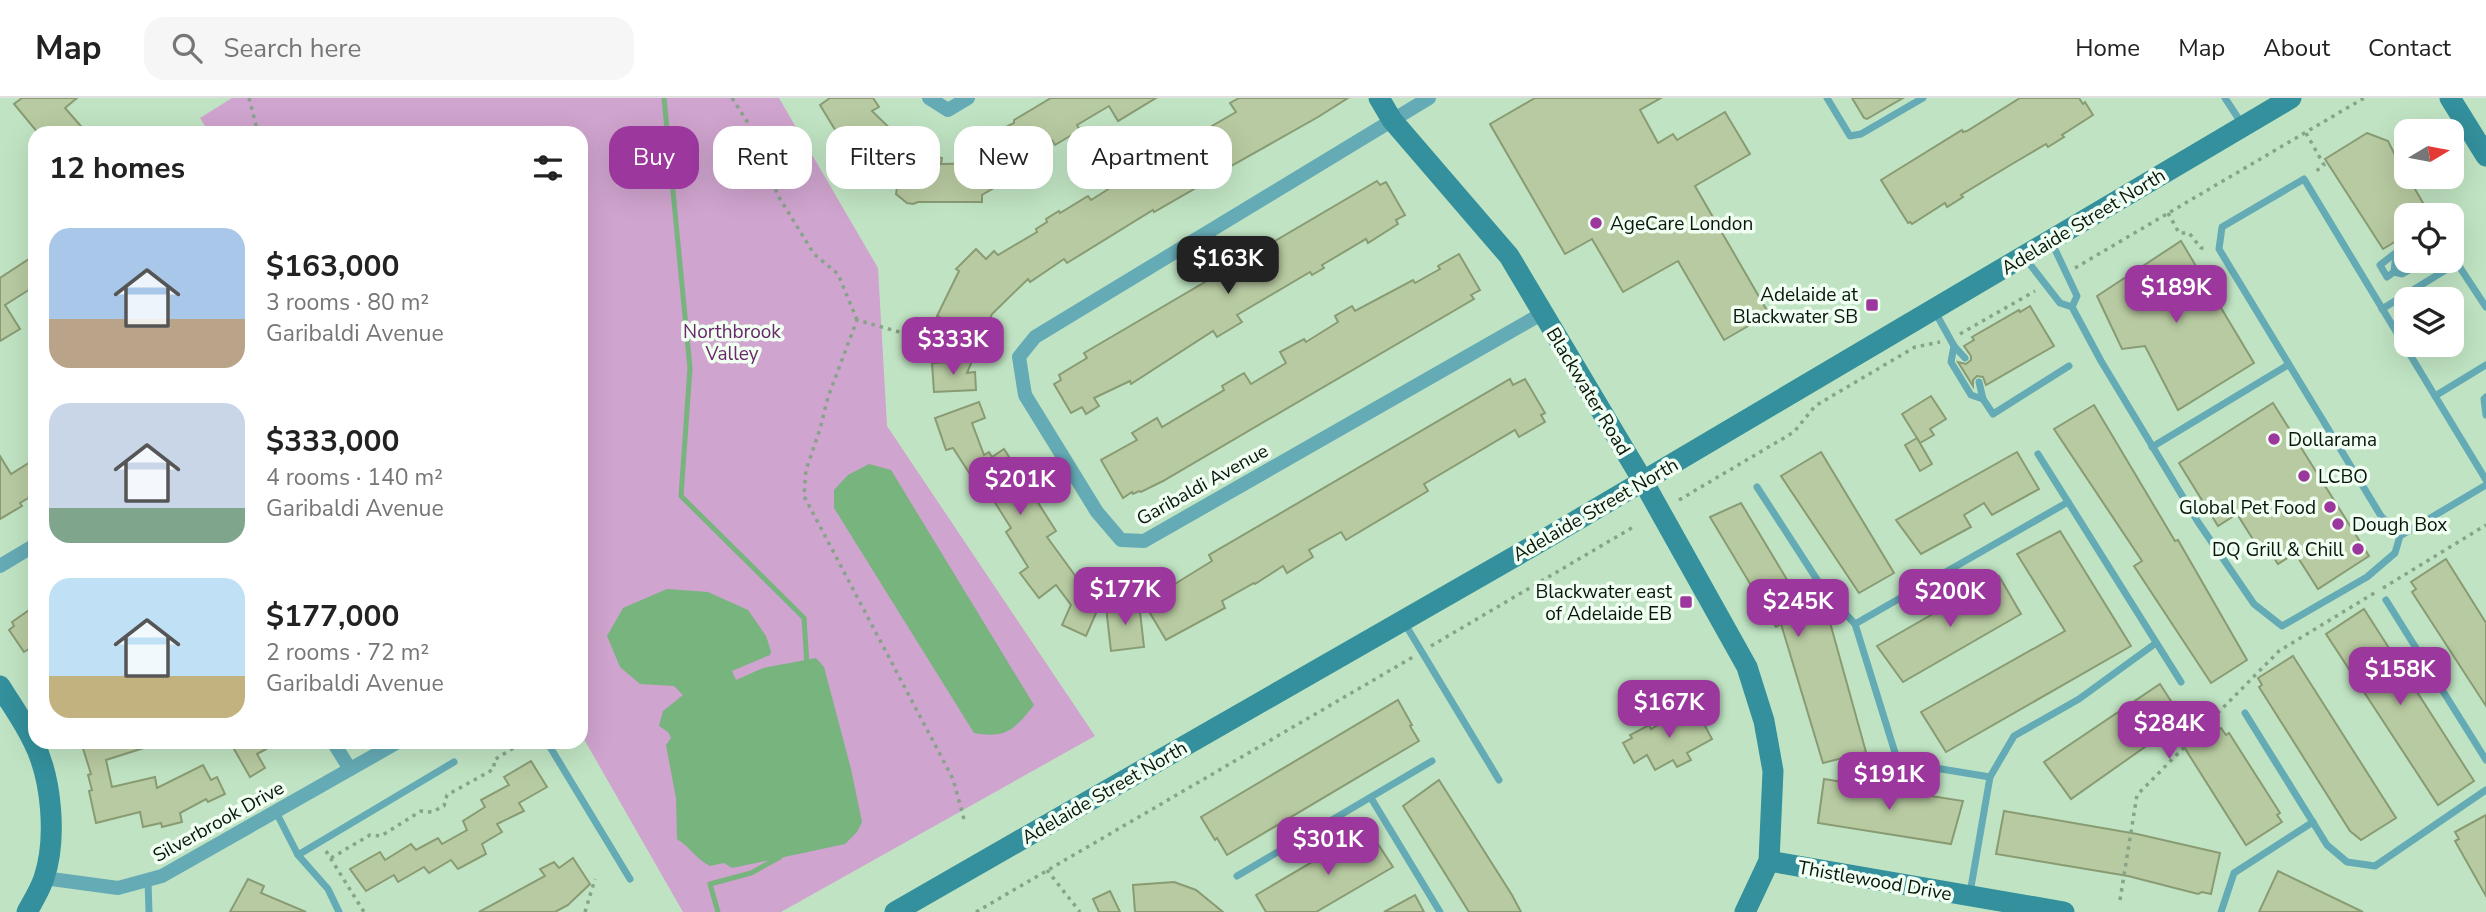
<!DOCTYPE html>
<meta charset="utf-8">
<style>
:root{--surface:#fff;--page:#f6f6f6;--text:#222;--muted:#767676;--line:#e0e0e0;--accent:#9b379d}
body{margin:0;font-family:"Nunito Sans",sans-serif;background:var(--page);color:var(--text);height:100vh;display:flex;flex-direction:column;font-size:26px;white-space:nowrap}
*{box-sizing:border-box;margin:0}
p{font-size:23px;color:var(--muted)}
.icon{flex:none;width:38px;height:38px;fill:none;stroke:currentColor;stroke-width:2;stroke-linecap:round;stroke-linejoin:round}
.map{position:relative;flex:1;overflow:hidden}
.panel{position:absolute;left:28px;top:28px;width:560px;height:623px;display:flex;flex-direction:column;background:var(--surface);border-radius:21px;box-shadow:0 7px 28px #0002}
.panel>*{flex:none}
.top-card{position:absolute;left:609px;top:28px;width:665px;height:63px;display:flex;gap:14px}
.needle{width:46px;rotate:80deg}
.buttons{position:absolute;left:2394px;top:21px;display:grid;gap:14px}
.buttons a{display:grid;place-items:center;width:70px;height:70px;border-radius:14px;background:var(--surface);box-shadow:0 7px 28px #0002;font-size:35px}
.price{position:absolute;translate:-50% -60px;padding:0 16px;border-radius:14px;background:var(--accent);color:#fff;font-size:23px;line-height:46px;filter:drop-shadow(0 2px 4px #0008)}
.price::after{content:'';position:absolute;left:50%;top:42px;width:21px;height:16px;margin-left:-10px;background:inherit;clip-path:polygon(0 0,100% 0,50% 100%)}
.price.selected{background:#222;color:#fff}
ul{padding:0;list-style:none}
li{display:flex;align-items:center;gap:21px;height:175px;padding:0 21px}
li span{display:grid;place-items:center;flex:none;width:196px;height:140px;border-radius:21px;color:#555}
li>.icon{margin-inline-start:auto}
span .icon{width:84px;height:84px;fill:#fffc;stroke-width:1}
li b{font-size:30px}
h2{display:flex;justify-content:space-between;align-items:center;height:84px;padding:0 21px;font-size:30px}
.tag{padding:0 24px;border-radius:21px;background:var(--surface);box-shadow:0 7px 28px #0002;font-size:24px;line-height:63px}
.tag.selected{background:var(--accent);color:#fff}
header{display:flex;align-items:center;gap:42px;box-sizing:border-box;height:98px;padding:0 35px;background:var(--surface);border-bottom:2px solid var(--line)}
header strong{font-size:33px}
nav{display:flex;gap:38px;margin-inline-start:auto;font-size:24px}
.search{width:490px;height:63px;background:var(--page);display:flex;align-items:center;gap:18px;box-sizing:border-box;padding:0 24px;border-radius:21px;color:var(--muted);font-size:26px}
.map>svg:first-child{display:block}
.green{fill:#cfa4ce}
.water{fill:#77b47e}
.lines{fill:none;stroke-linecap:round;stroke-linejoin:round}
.stream{stroke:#77b47e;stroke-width:5}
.building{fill:#b8caa1;stroke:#899b73;stroke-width:2}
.path{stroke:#87a389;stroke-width:3.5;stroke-dasharray:3.5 5;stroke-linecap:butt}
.lane{stroke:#65abb5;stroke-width:7}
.street{stroke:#65abb5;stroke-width:14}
.secondary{stroke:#33909c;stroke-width:21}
.poi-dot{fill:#9b379d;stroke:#f0fff1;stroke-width:2.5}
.labels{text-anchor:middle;stroke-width:7;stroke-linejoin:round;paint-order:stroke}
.street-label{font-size:19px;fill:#09160b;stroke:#f0fff1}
.poi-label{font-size:19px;fill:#09160b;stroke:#f0fff1;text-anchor:start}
.park-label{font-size:19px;fill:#6a286b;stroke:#f0fff1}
</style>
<header>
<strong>Map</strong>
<div class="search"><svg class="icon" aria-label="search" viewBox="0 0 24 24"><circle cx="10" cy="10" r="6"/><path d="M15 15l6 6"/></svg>Search here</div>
<nav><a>Home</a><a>Map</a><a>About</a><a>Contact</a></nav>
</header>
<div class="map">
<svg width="2486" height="814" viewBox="0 0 2486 814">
<rect width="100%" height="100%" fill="#c0e4c3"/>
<path class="green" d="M 232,0 L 779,0 L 878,170 L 887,328 L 1095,638 L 781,814 L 683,814 L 581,636 L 581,35 L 209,35 L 200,20 Z"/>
<g class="water">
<path d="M 869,366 L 891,372 L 1034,607 C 1015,631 1006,641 974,635 L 834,410 L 834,392 L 848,377 Z"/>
<path d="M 667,491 L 708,494 L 748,512 L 766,538 L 771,553 L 770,557 L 732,573 L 736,582 L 763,570 L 816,560 L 824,569 L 851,671 L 862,724 L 857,734 L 845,746 L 732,770 L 724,765 L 710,768 C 696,761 690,749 677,741 L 676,700 L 666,647 L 671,640 L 668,634 L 659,628 L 663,613 L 683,597 L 674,588 L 640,586 L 620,569 L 607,538 L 623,510 Z"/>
</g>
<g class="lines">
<g class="stream">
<path d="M 664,0 L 690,270 L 681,398 L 804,520 L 807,567"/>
<path d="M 718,814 L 710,786 L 751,775 L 780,759 L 782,753"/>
</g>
</g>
<g class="building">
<path d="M 22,0 L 77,0 L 65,10 L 87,35 L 38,35 L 14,6 Z"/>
<path d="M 830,0 L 873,0 L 879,9 L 872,13 L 903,43 L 875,73 L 857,57 L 860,54 L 838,34 L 837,35 L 820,7 Z"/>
<path d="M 1051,0 L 1156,0 L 1118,23 L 1109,8 L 1077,27 L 1080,32 L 1055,47 L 1052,42 L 1019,60 L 1026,71 L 982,97 L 982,104 L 918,104 L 913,106 L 907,105 L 896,96 L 903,52 L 942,60 L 941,66 L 991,65 L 985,55 L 993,51 L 990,46 L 1009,35 L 1006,29 L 1014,25 L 1014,22 Z"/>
<path d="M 1239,0 L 1348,0 L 1318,19 L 1226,71 L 1227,72 L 1154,114 L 1153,112 L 1067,165 L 1064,161 L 1030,184 L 1028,181 L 992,216 L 979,243 L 958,233 L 960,229 L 937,218 L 959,173 L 956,171 L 976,151 L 986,161 L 994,153 L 998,157 L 1037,134 L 1036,131 L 1047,124 L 1046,121 L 1059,113 L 1060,115 L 1088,98 L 1091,102 L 1123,82 L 1118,72 L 1143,57 L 1149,68 L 1192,42 L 1190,37 L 1203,30 L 1205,32 L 1236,14 L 1230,5 Z"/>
<path d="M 1535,0 L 1661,0 L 1640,12 L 1658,45 L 1673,36 L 1677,42 L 1725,14 L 1750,56 L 1695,88 L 1769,216 L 1724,242 L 1678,163 L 1623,194 L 1592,141 L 1565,156 L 1490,26 Z"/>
<path d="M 1852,0 L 1903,0 L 1867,21 L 1864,20 Z"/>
<path d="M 2020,0 L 2079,0 L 2083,6 L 2085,4 L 2093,17 L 2062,37 L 2064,39 L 2048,49 L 2046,46 L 2012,66 L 1961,97 L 1963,99 L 1947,109 L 1945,105 L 1912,126 L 1910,124 L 1908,125 L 1881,82 L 1962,32 L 1963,34 L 1967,33 Z"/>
<path d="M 2367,35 L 2388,43 L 2406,79 L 2408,79 L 2430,117 L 2406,117 L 2406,137 L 2383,151 L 2325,61 Z"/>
<path d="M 1377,83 L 1380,87 L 1386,84 L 1405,117 L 1396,122 L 1398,126 L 1368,145 L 1366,141 L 1322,167 L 1324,170 L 1312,177 L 1310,174 L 1237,217 L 1242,224 L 1217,239 L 1213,233 L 1131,286 L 1130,283 L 1094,300 L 1099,308 L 1086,316 L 1082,309 L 1071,315 L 1054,286 L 1061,282 L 1059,277 L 1087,260 L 1084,255 Z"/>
<path d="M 2181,143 L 2254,265 L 2178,312 L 2145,248 L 2122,251 L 2097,198 Z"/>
<path d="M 1459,156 L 1480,192 L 1471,197 L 1474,201 L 1163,383 L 1141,394 L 1139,393 L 1133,396 L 1132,394 L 1123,400 L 1101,362 L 1137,342 L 1132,335 L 1157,320 L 1162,329 L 1224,292 L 1222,288 L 1244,275 L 1251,286 L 1286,265 L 1280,254 L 1304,241 L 1306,244 L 1338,224 L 1335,218 L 1352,208 L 1355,213 L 1413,182 L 1415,185 L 1440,171 L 1438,168 Z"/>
<path d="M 29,161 L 35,171 L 35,188 L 5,207 L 20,231 L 0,243 L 0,180 Z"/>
<path d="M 2030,208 L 2054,248 L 1986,287 L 1983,279 L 1977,278 L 1973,282 L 1973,288 L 1958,264 L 1966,266 L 1971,262 L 1971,258 L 1964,248 L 1974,242 L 1972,239 L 2019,212 L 2020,214 Z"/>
<path d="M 972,263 L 967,275 L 975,274 L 976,292 L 934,294 L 932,265 Z"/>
<path d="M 1510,281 L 1513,287 L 1525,281 L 1545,315 L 1541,317 L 1545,324 L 1519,339 L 1515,332 L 1424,386 L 1428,393 L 1346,442 L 1341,434 L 1309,452 L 1313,459 L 1287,475 L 1283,468 L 1255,486 L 1254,485 L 1222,503 L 1225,510 L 1166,542 L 1144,505 L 1212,463 L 1209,457 Z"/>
<path d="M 1931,298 L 1946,321 L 1930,331 L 1934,337 L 1920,345 L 1902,316 Z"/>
<path d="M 979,304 L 985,320 L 972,325 L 984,357 L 989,354 L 992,359 L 1004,351 L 1056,433 L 1047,439 L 1082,487 L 1104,497 L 1086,538 L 1062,527 L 1071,507 L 1056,487 L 1039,500 L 1020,475 L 1028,469 L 1006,434 L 1011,430 L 982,384 L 977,387 L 953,350 L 946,352 L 935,320 Z"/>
<path d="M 2273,305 L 2369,458 L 2318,491 L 2295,455 L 2278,466 L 2270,454 L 2264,459 L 2237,416 L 2218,428 L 2179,365 Z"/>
<path d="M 2094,307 L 2175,443 L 2178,442 L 2247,562 L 2211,585 L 2134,468 L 2142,463 L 2054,331 Z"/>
<path d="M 1917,340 L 1932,366 L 1920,373 L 1905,347 Z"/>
<path d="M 1821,354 L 1894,475 L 1859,495 L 1781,378 Z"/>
<path d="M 2017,354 L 2039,391 L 1992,417 L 1984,405 L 1964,417 L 1971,429 L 1921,456 L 1896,422 Z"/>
<path d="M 0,358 L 11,376 L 35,361 L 35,396 L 20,405 L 22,408 L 0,421 Z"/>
<path d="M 1741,405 L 1813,525 L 1829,521 L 1866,654 L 1823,665 L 1781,526 L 1776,529 L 1710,419 Z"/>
<path d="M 2060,433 L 2131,548 L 1946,654 L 1921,614 L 2065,533 L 2017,456 Z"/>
<path d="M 2446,461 L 2486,525 L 2486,608 L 2412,494 L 2416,491 L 2411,484 Z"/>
<path d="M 1999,478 L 2021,516 L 1903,584 L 1877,548 Z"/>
<path d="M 1139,505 L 1144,549 L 1111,553 L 1106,509 Z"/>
<path d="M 35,508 L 35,547 L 24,554 L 9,532 L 14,528 L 12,524 Z"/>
<path d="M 2364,511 L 2474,683 L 2438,707 L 2326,536 Z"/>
<path d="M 2293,558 L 2396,720 L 2361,742 L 2350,733 L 2259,589 L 2262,587 L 2258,580 Z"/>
<path d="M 2160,586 L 2198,645 L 2221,630 L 2226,637 L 2229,635 L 2280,715 L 2277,717 L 2282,724 L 2246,747 L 2172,630 L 2071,701 L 2044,664 Z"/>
<path d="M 1398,602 L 1412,627 L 1410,628 L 1419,643 L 1227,757 L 1217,740 L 1215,742 L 1201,719 Z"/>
<path d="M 1695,609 L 1712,641 L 1687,655 L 1691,662 L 1677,669 L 1673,662 L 1655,672 L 1647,657 L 1634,665 L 1623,645 L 1632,640 L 1630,637 L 1649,627 L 1651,631 L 1670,620 L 1671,622 Z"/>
<path d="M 81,644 L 152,644 L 153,647 L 106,662 L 112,689 L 155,679 L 157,690 L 203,667 L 211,682 L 217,679 L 225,696 L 208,704 L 206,701 L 180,715 L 182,724 L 162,729 L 161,725 L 143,729 L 140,714 L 96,725 L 89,693 L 92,692 L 88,677 L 91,676 Z"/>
<path d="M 230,644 L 279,644 L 257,656 L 265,670 L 250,679 Z"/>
<path d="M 531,663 L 547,689 L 519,705 L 524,713 L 497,726 L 502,734 L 482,746 L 486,756 L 458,771 L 451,762 L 429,775 L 424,769 L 398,784 L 394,777 L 366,793 L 350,771 L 380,754 L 385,762 L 411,746 L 416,752 L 438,740 L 442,746 L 467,732 L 463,723 L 485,709 L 481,702 L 509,687 L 504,679 Z"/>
<path d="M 1824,681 L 1963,703 L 1951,746 L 1818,725 Z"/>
<path d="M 1439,682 L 1512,797 L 1521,814 L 1469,814 L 1403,708 Z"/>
<path d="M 2004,713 L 2137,736 L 2220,755 L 2211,796 L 2202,794 L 2198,796 L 2128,778 L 1996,756 Z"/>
<path d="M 2486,717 L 2486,798 L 2455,743 L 2459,741 L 2455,734 Z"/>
<path d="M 1368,731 L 1393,769 L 1316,814 L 1266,814 L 1256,797 Z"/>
<path d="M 573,760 L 590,786 L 568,807 L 555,814 L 479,814 L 545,778 L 540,771 L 554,764 L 559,770 Z"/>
<path d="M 2278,773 L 2363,814 L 2259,814 Z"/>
<path d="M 248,781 L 264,788 L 261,795 L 306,814 L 230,814 Z"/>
<path d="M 1174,784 L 1196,792 L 1223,814 L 1135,814 L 1133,787 Z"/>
<path d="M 1110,793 L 1120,814 L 1099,814 L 1093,801 Z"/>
<path d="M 1415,797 L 1424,814 L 1384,814 Z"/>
</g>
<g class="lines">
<g class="path">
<path d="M 249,0 L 258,35"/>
<path d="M 732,0 L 761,45 L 777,96 L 814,156 L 838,176 L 857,222"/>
<path d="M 2306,35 L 2324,67 L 2315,74"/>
<path d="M 2168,115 L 2179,135 L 2189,135 L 2201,150 L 2207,150"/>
<path d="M 2075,170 L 2364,0"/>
<path d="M 1960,236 L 2035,193"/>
<path d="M 1679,402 L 1794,334 L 1815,308 L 1915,249 L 1940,244"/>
<path d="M 2383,490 L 2486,427"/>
<path d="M 1431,548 L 1635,428"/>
<path d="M 964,721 L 953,681 L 804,398 L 806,372 L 820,331 L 828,299 L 857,222 L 995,261"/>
<path d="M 326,753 L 364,814"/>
<path d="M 331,760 L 370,737 L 381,738 L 421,713 L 432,714 L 444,708 L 447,697 L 494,671 L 494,662 L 523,644"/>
<path d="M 1047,772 L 1080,814"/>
<path d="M 2120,802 L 2137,697 L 2279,553 L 2376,494"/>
<path d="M 585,814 L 595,781"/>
<path d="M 976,814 L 1413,559"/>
</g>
<g class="lane">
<path d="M 1827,0 L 1850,38 L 1861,36 L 1923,0"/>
<path d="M 2225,0 L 2242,26"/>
<path d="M 2051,143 L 2077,198 L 2072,209"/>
<path d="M 2406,147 L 2380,167 L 2387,179 L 2394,174 L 2402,176 L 2417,168 L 2419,163"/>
<path d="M 2025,160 L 2060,205 L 2072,209 L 2101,263 L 2198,424 L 2254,506 L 2282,528 L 2367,479 L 2395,455 L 2400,438 L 2486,387"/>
<path d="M 2394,174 L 2395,164 L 2406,158"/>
<path d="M 2382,211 L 2457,165 L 2486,209"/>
<path d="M 1934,212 L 1954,248 L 1965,260"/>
<path d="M 1954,248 L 1951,264 L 1971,297 L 1983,301 L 1979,284"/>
<path d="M 2486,267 L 2435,298 L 2486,382"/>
<path d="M 2486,299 L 2484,301 L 2486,317"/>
<path d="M 1983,301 L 1993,316 L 2069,268"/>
<path d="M 2152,349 L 2288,267"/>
<path d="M 2038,356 L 2181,584"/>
<path d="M 1757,389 L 1825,494 L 1855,526 L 1897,661 L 1923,668 L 1990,679 L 1970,795"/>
<path d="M 2400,438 L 2381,418 L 2219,151 L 2222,129 L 2304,81 L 2435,298"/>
<path d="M 2386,502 L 2486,662"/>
<path d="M 1405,526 L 1499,682"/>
<path d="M 1855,526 L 2068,404"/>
<path d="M 2245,615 L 2327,747 L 2347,764 L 2375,768 L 2486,692"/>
<path d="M 547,644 L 630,781"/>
<path d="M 1990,679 L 2014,638 L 2079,601 L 2156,545"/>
<path d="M 1371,700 L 1440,814"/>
<path d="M 276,714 L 298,757 L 454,664"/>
<path d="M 298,757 L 328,791 L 339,814"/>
<path d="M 1237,778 L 1432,663"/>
<path d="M 148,783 L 149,814"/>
<path d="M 2221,814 L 2234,775 L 2313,724"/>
</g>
<g class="street">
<path d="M 929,0 L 948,12 L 968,0"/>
<path d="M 1429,0 L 1035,239 L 1019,259 L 1025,297 L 1097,414 L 1121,442 L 1144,443 L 1543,215"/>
<path d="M 0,468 L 35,447"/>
<path d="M 333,644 L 350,671"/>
<path d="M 44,780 L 118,790 L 162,778 L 398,644"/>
</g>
<g class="secondary">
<path d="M 1379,0 L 1392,22 L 1509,158 L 1643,383 L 1747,569 L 1764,623 L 1773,673 L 1769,763 L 1745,814"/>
<path d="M 2450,0 L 2486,58"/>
<path d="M 0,588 C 11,606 24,624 33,643 C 52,680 57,741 44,780 C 40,792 33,803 27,814"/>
<path d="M 1769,763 L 2064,814"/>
<path d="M 895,814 L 1540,444 L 2291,0"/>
</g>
</g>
<g class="poi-dot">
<circle cx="1596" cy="125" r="7"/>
<rect x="1865" y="200" width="14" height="14" rx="3.5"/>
<circle cx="2274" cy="341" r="7"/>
<circle cx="2304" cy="378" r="7"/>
<circle cx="2330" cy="409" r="7"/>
<circle cx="2338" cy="426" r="7"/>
<circle cx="2358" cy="451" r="7"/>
<rect x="1679" y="497" width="14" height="14" rx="3.5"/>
</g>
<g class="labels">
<g class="street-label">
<text transform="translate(2083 123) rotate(-31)" y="7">Adelaide Street North</text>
<text transform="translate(1589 293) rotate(59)" y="7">Blackwater Road</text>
<text transform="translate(1202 386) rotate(-29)" y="7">Garibaldi Avenue</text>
<text transform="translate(1595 411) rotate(-30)" y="7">Adelaide Street North</text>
<text transform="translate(1104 694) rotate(-30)" y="7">Adelaide Street North</text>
<text transform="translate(218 723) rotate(-29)" y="7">Silverbrook Drive</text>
<text transform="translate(1875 782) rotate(10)" y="7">Thistlewood Drive</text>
</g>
<g class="poi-label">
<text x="1610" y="132">AgeCare London</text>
<text x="1858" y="203" text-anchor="end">Adelaide at<tspan x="1858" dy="22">Blackwater SB</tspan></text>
<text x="2288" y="348">Dollarama</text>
<text x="2318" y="385">LCBO</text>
<text x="2316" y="416" text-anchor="end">Global Pet Food</text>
<text x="2352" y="433">Dough Box</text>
<text x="2344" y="458" text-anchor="end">DQ Grill &amp; Chill</text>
<text x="1672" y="500" text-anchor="end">Blackwater east<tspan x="1672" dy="22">of Adelaide EB</tspan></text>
</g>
<g class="park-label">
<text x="732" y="240">Northbrook<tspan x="732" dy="22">Valley</tspan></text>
</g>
</g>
</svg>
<div class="buttons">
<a><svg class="needle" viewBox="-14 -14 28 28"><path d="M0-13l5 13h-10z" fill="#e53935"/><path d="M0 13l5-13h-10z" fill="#767676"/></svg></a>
<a><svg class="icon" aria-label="locate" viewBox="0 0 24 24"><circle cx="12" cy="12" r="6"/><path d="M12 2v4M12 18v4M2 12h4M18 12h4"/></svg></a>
<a><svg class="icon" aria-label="layers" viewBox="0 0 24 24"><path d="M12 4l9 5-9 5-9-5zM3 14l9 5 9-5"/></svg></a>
</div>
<b class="price selected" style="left:1228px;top:198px">$163K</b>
<b class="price" style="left:2176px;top:227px">$189K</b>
<b class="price" style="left:953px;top:279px">$333K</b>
<b class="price" style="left:1020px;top:419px">$201K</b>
<b class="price" style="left:1125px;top:529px">$177K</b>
<b class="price" style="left:1950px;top:531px">$200K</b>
<b class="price" style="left:1798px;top:541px">$245K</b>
<b class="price" style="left:2400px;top:609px">$158K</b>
<b class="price" style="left:1669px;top:642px">$167K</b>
<b class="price" style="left:2169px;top:663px">$284K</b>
<b class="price" style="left:1889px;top:714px">$191K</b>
<b class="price" style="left:1328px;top:779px">$301K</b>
<div class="top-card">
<a class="tag selected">Buy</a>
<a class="tag">Rent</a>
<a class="tag">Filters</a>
<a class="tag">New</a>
<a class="tag">Apartment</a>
</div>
<section class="panel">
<h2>12 homes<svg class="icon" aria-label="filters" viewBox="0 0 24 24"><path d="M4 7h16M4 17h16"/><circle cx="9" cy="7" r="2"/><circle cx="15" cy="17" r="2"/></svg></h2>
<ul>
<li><span style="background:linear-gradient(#a9c7e8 65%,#b9a48a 0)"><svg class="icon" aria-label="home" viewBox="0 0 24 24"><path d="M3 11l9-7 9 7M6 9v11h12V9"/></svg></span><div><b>$163,000</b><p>3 rooms · 80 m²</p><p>Garibaldi Avenue</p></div></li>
<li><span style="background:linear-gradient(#c9d6e8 75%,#7fa58c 0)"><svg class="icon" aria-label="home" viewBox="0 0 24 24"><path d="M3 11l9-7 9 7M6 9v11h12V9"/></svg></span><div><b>$333,000</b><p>4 rooms · 140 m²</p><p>Garibaldi Avenue</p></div></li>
<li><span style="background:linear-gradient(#bfe0f5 70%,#c2b280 0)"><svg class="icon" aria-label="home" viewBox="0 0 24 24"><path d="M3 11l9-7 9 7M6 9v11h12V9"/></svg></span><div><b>$177,000</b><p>2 rooms · 72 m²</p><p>Garibaldi Avenue</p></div></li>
</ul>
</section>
</div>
